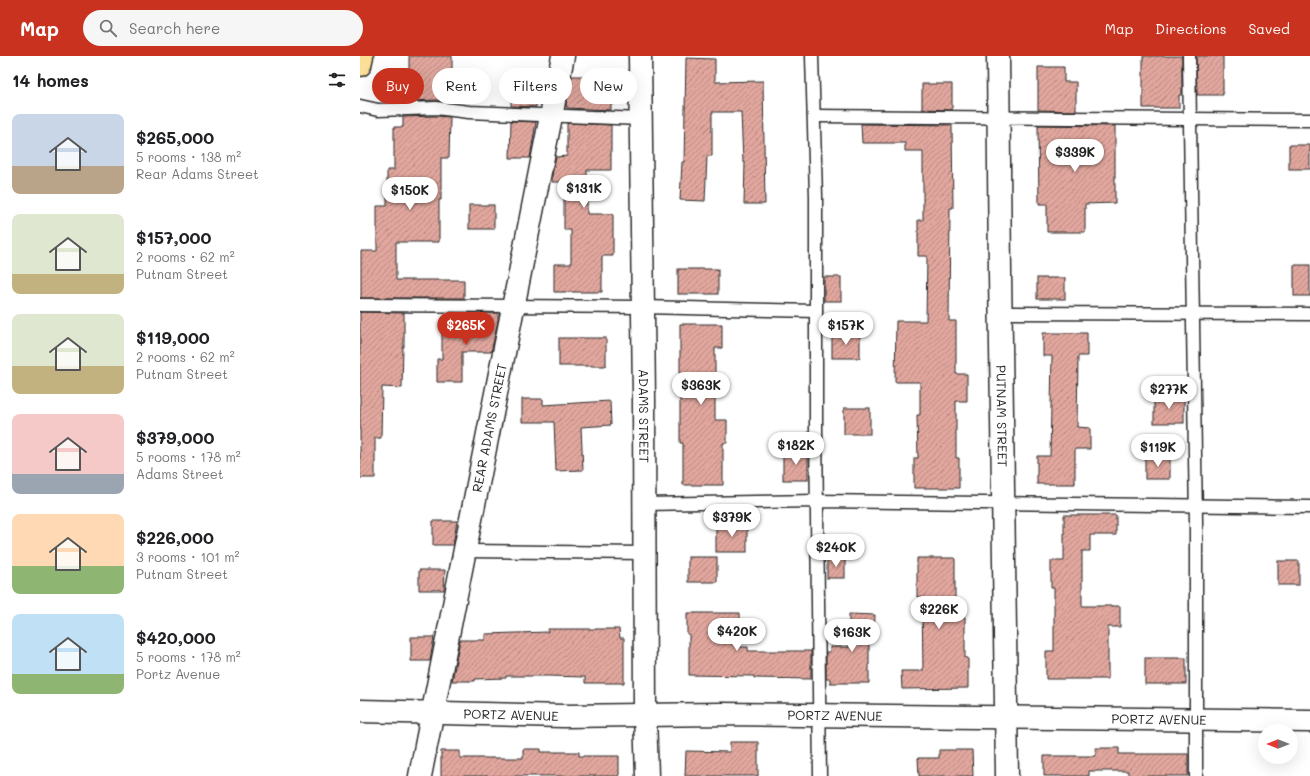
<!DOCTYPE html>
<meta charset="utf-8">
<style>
:root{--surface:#fff;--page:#f6f6f6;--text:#202124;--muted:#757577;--accent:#c8321e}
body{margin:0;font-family:Mali,sans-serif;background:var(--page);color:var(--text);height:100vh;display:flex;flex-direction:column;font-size:15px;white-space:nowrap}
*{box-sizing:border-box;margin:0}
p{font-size:13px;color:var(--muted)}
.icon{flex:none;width:22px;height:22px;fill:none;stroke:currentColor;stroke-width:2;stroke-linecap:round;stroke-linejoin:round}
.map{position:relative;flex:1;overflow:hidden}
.panel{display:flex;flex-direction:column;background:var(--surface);width:360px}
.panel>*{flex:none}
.guide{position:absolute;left:12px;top:12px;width:380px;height:36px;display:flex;gap:8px}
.needle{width:26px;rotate:270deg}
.buttons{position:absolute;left:898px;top:668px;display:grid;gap:8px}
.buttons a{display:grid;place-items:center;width:40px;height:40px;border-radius:50%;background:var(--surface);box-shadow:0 4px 16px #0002;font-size:20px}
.price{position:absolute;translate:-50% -34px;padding:0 9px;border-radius:14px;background:#fff;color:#222;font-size:13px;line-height:26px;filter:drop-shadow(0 1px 2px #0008)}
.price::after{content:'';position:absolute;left:50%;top:24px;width:12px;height:9px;margin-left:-6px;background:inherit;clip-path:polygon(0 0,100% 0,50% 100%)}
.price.current{background:var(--accent);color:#fff}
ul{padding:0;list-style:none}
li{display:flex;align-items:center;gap:12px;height:100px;padding:0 12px}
li span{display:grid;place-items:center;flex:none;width:112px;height:80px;border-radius:8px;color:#555}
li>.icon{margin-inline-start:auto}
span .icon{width:48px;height:48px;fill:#fffc;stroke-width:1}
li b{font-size:17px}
h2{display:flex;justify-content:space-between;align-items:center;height:48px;padding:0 12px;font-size:17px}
.tag{padding:0 14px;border-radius:18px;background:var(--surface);box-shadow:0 4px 16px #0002;font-size:14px;line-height:36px}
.tag.current{background:var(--accent);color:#fff}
header{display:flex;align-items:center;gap:24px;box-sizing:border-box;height:56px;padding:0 20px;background:var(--accent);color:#fff}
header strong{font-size:19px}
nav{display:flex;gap:22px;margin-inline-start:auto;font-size:14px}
.search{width:280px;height:36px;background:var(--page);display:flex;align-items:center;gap:10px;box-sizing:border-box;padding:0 14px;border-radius:22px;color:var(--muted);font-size:15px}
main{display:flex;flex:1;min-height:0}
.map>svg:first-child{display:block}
.building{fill:url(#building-hatch);stroke:#2b2b2b}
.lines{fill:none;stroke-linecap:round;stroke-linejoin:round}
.lane-casing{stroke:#2b2b2b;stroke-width:15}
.street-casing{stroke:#2b2b2b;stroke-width:25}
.highway-casing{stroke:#2b2b2b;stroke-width:25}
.lane{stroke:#fff;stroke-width:12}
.street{stroke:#fff;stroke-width:22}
.highway{stroke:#fbdf96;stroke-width:22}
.labels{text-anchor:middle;stroke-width:3;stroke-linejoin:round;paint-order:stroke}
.street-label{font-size:13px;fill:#2b2b2b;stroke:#fff}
</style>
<header>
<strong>Map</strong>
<div class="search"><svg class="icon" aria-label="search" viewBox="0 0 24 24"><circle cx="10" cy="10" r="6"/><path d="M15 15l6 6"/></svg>Search here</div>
<nav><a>Map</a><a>Directions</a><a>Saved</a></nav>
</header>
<main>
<section class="panel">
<h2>14 homes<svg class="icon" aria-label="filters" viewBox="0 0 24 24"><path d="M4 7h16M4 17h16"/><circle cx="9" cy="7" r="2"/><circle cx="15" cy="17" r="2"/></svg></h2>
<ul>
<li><span style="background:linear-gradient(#c9d6e8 65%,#b9a48a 0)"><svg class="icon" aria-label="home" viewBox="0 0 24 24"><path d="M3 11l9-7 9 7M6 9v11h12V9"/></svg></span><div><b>$265,000</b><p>5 rooms · 138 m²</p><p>Rear Adams Street</p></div></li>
<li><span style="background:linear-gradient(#dfe7d0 75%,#c2b280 0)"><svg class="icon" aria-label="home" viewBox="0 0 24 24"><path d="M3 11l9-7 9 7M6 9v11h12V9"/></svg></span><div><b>$157,000</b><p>2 rooms · 62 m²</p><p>Putnam Street</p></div></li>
<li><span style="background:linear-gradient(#dfe7d0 65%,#c2b280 0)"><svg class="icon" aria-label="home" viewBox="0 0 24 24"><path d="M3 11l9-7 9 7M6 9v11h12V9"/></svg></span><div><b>$119,000</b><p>2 rooms · 62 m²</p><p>Putnam Street</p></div></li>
<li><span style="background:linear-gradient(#f6c9c9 75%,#9aa5b1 0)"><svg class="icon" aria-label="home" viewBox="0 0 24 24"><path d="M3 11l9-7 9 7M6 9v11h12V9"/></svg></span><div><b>$379,000</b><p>5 rooms · 178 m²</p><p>Adams Street</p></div></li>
<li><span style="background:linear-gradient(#ffd9b3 65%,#8fb573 0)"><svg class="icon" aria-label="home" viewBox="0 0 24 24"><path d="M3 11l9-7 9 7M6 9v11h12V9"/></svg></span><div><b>$226,000</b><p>3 rooms · 101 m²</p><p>Putnam Street</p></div></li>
<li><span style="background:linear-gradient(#bfe0f5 75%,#8fb573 0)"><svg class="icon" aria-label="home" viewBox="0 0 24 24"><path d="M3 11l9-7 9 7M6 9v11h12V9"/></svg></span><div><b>$420,000</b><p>5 rooms · 178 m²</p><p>Portz Avenue</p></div></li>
</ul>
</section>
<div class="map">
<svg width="950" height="720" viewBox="0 0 950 720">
<defs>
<pattern id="building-hatch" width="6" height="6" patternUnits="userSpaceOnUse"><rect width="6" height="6" fill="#e1a79e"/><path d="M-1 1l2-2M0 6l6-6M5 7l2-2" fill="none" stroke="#b78881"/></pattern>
</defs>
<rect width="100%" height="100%" fill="#fff"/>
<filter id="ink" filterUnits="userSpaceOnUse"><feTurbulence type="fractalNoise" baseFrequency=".025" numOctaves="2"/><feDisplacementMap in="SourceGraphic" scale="8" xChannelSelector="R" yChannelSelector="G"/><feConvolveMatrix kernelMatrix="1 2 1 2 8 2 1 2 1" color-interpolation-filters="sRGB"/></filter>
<g filter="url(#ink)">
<g class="building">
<path d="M 49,0 L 92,0 L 92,37 L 90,37 L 90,46 L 76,44 L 49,45 Z"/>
<path d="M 783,0 L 822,0 L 822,39 L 819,39 L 819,52 L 783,52 Z"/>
<path d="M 836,0 L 863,0 L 863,39 L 837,39 Z"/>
<path d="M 326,2 L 355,3 L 355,26 L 403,25 L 405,148 L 384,148 L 385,106 L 383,106 L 381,56 L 352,56 L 352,100 L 347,100 L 345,145 L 320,144 L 322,106 L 324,106 Z"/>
<path d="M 678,11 L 704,11 L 704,26 L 716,26 L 716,55 L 678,54 Z"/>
<path d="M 212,20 L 255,20 L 255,48 L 251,48 L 251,54 L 207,52 L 206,48 Z"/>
<path d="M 151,27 L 185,27 L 181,48 L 176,48 L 176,51 L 151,50 Z"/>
<path d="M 562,28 L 592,28 L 592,54 L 562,53 Z"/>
<path d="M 76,60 L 90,61 L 89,102 L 81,102 L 81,144 L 79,144 L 79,186 L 36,186 L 36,224 L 104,224 L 104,242 L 1,242 L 1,195 L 17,195 L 17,150 L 27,150 L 27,114 L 34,114 L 34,71 L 43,71 L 43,61 Z"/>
<path d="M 151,65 L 176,66 L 170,102 L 150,102 Z"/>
<path d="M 207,67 L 251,69 L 251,114 L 227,114 L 227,158 L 253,158 L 253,200 L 242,200 L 242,236 L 194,236 L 194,208 L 211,208 L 211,174 L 204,174 L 204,126 L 192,126 L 192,119 L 196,101 L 207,100 Z"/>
<path d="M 501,68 L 592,69 L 593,152 L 590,152 L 589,265 L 596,265 L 596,318 L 607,318 L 607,345 L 596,345 L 596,402 L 599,402 L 599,432 L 554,432 L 554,402 L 558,402 L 557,359 L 560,359 L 560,326 L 535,326 L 536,265 L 566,265 L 567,200 L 558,200 L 558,164 L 563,164 L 563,95 L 545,95 L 545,87 L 502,87 Z"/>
<path d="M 678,69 L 755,70 L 755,147 L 725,148 L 725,176 L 687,176 L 687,148 L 679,148 Z"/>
<rect x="929" y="89" width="21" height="24"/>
<rect x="109" y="149" width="25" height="24"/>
<rect x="934" y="209" width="16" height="31"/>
<rect x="318" y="213" width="40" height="25"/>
<rect x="464" y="221" width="17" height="24"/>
<rect x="677" y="222" width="28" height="21"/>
<path d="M 0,256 L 44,257 L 44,291 L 43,291 L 42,332 L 22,331 L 21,382 L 15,382 L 15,422 L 0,422 Z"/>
<path d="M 110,257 L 138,257 L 138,265 L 131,296 L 102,296 L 102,326 L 77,326 L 77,303 L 82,303 L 82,278 L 110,278 Z"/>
<path d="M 320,268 L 362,268 L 362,292 L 355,292 L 355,364 L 367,364 L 367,387 L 363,387 L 363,429 L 323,429 L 323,387 L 320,387 Z"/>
<path d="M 683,277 L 727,277 L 727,300 L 718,300 L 717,371 L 730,372 L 730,393 L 715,393 L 715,428 L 677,428 L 677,400 L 690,400 L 692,300 L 683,300 Z"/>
<rect x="472" y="278" width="28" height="24"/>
<rect x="199" y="282" width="47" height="28"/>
<rect x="794" y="340" width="30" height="27"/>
<path d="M 162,343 L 183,343 L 183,349 L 250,345 L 251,369 L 221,371 L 223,414 L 196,415 L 194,366 L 162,366 Z"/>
<rect x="484" y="352" width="26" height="26"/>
<rect x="423" y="396" width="25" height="28"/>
<rect x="785" y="400" width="25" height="23"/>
<path d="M 704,459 L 756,459 L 756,479 L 730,479 L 730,495 L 722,495 L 722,550 L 760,550 L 760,571 L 748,571 L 748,623 L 686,623 L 686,595 L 694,595 L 694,532 L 691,532 L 691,505 L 704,505 Z"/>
<path d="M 73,465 L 97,465 L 93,489 L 73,489 Z"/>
<rect x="356" y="467" width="31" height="29"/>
<rect x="328" y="501" width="29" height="25"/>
<rect x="467" y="501" width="18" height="21"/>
<path d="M 557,502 L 595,502 L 595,561 L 605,561 L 605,602 L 608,602 L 608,632 L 542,633 L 541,615 L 563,615 L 562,541 L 557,541 Z"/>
<rect x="918" y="505" width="21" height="24"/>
<path d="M 59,514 L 85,514 L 84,534 L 59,534 Z"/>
<path d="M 327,557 L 380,557 L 380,591 L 388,591 L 388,595 L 451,595 L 451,623 L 394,622 L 394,620 L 329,619 L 329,578 L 327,578 Z"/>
<path d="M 489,558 L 515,559 L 514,583 L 509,583 L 509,627 L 470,627 L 470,623 L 466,623 L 466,596 L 470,596 L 470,591 L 489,591 Z"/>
<path d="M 188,573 L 259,573 L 260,582 L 264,582 L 264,627 L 225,627 L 225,621 L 188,620 L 146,620 L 146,622 L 115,623 L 115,625 L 92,625 L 100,584 L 125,584 L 125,578 L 188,576 Z"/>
<path d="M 51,581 L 74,581 L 70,605 L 51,605 Z"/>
<rect x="785" y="602" width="41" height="26"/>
<path d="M 370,686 L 398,686 L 398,720 L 325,720 L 326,695 L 370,696 Z"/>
<path d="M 736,692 L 759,692 L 759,698 L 828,698 L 828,720 L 768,720 L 768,715 L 729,715 L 729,720 L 684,720 L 684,700 L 736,700 Z"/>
<path d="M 163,693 L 181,693 L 181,696 L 219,696 L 219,700 L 259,700 L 259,720 L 81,720 L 81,695 L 100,695 L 100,702 L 163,702 Z"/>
<path d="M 579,694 L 612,694 L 613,720 L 559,720 L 558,702 L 579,702 Z"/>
</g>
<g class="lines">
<g class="lane-casing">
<g id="lane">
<path d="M 452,0 L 456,141 L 456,372 L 460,720"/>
<path d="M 829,0 L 836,466 L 836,720"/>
<path d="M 0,50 L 18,54 L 76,52 L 109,56 L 281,63"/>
<path d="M 454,60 L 950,64"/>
<path d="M 0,249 L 283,251 L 456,255"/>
<path d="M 641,257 L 950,258"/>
<path d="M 285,448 L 457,445 L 950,451"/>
<path d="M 105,495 L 285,497"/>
</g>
</g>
<g class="street-casing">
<g id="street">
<path id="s1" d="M 280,0 L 284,343 L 285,659 L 287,720"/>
<path id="s2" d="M 638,0 L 640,217 L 647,720"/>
<path id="s3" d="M 0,655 L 203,660 L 361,658 L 950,665"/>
<path id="s4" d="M 60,720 L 203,0"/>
</g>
</g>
<g class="highway-casing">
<path id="highway" d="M 0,9 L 2,0"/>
</g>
<use href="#lane" class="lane"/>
<use href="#street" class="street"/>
<use href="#highway" class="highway"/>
</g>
</g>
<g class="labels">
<g class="street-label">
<text dy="5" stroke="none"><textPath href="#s1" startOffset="360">ADAMS STREET</textPath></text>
<text dy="5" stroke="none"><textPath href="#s2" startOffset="360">PUTNAM STREET</textPath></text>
<text dy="5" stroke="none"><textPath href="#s4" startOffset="355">REAR ADAMS STREET</textPath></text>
<text dy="5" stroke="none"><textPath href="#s3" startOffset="151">PORTZ AVENUE</textPath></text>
<text dy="5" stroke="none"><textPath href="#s3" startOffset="475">PORTZ AVENUE</textPath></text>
<text dy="5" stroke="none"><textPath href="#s3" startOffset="799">PORTZ AVENUE</textPath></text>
</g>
</g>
</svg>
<div class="buttons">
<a><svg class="needle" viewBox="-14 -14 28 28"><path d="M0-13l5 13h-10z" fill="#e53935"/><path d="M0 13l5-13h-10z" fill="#757577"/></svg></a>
</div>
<b class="price" style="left:715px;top:117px">$339K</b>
<b class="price" style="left:224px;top:153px">$131K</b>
<b class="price" style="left:50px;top:155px">$150K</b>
<b class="price current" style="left:106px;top:290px">$265K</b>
<b class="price" style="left:486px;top:290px">$157K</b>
<b class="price" style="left:341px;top:350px">$363K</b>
<b class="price" style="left:809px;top:354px">$277K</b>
<b class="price" style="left:436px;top:410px">$182K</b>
<b class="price" style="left:798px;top:412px">$119K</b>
<b class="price" style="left:372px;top:482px">$379K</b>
<b class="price" style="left:476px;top:512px">$240K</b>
<b class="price" style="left:579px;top:574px">$226K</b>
<b class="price" style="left:377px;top:596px">$420K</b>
<b class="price" style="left:492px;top:597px">$163K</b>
<div class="guide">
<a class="tag current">Buy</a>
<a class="tag">Rent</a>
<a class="tag">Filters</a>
<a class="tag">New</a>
</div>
</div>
</main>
